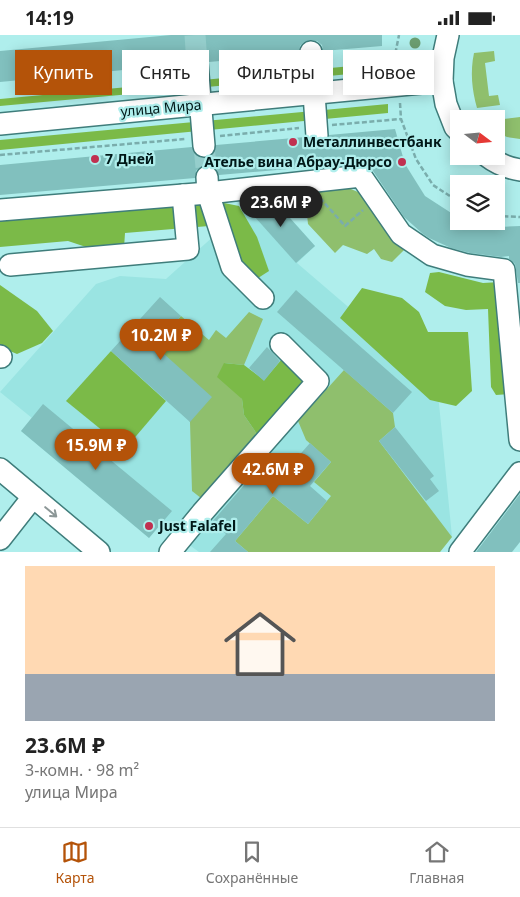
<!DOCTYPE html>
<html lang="ru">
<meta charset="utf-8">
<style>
:root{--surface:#fff;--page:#f6f6f6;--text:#222;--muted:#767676;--line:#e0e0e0;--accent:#b45309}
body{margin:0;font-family:"Noto Sans",sans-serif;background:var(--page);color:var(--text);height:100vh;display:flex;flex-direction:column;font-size:19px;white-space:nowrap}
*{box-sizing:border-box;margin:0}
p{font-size:16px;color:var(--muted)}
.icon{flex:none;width:28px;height:28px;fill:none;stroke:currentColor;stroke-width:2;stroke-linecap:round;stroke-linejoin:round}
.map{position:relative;height:517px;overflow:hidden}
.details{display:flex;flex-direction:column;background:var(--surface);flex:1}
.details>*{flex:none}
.hud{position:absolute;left:15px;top:15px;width:490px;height:45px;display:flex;gap:10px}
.needle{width:32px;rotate:106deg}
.tools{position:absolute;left:450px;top:75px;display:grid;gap:10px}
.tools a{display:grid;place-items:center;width:55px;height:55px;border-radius:0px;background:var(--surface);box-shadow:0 2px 12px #0003;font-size:25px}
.price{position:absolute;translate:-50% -42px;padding:0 11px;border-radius:18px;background:var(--accent);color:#fff;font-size:16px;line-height:32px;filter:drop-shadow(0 1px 2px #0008)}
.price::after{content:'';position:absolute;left:50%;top:30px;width:15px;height:11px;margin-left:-8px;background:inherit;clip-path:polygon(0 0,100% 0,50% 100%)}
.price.current{background:#222;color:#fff}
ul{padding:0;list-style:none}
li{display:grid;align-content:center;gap:10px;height:265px;padding:0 25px}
li span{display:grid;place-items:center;height:155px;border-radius:0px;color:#555}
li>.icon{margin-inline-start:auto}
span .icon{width:90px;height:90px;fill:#fffc;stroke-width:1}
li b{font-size:21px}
.pill{padding:0 18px;border-radius:0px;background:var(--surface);box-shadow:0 2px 12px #0003;font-size:18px;line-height:45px}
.pill.current{background:var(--accent);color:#fff}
.status{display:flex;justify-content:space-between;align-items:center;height:35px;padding:0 25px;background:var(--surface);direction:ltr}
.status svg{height:14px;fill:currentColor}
.tabs{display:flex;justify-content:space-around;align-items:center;height:70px;border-top:1px solid var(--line);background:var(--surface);font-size:14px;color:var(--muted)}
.tabs a{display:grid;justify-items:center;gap:2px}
.tabs .current{color:var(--accent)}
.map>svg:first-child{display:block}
.built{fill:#9ae4e2}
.green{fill:#8fbf6d}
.forest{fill:#7bba48}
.building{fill:#81c0be}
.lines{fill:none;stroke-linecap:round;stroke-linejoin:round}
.minor-tunnel{stroke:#95cecc;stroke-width:21;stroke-dasharray:21 11;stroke-linecap:butt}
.minor-casing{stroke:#3f7d7b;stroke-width:24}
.path{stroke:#7aadac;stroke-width:2.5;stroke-dasharray:5 2.5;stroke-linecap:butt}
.minor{stroke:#fff;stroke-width:21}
.tree{fill:#6c9e71}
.oneway{stroke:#8c9797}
.poi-dot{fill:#c03050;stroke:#afeeec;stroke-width:2}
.labels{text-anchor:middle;stroke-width:4.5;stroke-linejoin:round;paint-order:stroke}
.street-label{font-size:14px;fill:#001818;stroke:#afeeec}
.poi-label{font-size:14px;font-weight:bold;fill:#001818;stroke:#afeeec;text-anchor:start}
</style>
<div class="status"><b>14:19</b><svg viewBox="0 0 49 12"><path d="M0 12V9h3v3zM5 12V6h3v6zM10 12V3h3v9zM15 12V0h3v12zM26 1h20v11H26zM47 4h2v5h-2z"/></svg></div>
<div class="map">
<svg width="520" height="517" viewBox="0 0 520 517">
<rect width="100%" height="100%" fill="#afeeec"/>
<path class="built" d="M 265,155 L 315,211 L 297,228 L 437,348 L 452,502 L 440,517 L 199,517 L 161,489 L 149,503 L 21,396 L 32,383 L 0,357 L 96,249 L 120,241 L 166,244 Z"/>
<g class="green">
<path d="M 494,16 L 495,26 L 485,28 L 489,61 L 498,60 L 500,70 L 477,73 C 472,55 470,37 474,18 Z"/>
<path d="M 520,82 L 520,104 L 507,102 L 496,97 L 496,85 Z"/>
<path d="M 304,151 L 346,152 L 358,157 L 409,210 L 392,227 L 381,224 L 374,214 L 367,219 L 343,210 L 335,218 L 308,189 Z"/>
<path d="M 249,277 L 263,284 L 244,330 L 224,328 L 242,364 L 244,380 L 259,402 L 206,467 L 192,456 L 190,387 L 154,310 L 181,281 L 209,305 L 216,295 L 226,303 Z"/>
<path d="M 344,335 L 393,378 L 395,392 L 379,406 L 452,502 L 440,517 L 248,517 L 235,506 L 273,461 L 308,489 L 331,461 L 314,447 L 331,427 L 306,405 L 298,386 Z"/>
</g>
<g class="forest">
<path d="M 383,28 L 383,36 L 0,71 L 0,64 Z"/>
<path d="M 388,69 L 388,78 L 0,115 L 0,105 Z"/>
<path d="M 202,164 L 209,191 L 125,198 L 124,213 L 95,215 L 68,206 L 0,212 L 0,182 Z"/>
<path d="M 219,167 L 239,171 L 257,202 L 269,236 L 255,245 L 237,230 Z"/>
<path d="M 439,237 L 483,248 L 500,247 L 510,359 L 496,360 L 491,352 L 488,274 L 466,275 L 445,271 L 425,257 L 430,238 Z"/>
<path d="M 0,250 L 37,276 L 53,296 L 42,308 L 17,319 L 5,314 L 0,310 Z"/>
<path d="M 362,253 L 402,263 L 419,277 L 428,297 L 468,297 L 472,356 L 456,371 L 430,365 L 340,283 Z"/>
<path d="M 111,316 L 166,366 L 125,414 L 66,366 Z"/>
<path d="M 282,324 L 306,346 L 259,402 L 244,380 L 242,364 L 217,342 L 224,328 L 244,330 L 264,345 Z"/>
</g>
<g class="building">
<path d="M 171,0 L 382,0 L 382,11 L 323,16 L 322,10 L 317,6 L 310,5 L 304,7 L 300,11 L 299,19 L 209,27 L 207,21 L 203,17 L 195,16 L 190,18 L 186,22 L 185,29 L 0,47 L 0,16 Z"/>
<path d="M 395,94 L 405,129 L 425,161 L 459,183 L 459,186 L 475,186 L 498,192 L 520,191 L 520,248 L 518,248 L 515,229 L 509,224 L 509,221 L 501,222 L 470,218 L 451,213 L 429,203 L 423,199 L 404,182 L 373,136 L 369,127 L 219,140 L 217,135 L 213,131 L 206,130 L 200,132 L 196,136 L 195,143 L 0,160 L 0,130 L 192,112 L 194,118 L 198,122 L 206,123 L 212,121 L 215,117 L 216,110 L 305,102 L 306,108 L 311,112 L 318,113 L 324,111 L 328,107 L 329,100 Z"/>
<path d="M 272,163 L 315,211 L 296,228 L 246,172 L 253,166 Z"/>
<path d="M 296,255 L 412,357 L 393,378 L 277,277 Z"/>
<path d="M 160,262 L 181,281 L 154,310 L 212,362 L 190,387 L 111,316 Z"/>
<path d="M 267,312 L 280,326 L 264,346 L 249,333 Z"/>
<path d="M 43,369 L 172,476 L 149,503 L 21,396 Z"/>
<path d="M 395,392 L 434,441 L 430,444 L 439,456 L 426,466 L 379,406 Z"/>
<path d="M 310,408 L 331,427 L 310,451 L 327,466 L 308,489 L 273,461 L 235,506 L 248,517 L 210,517 L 226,499 L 212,487 L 271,419 L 288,433 Z"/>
<path d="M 520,459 L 520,507 L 512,517 L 476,517 Z"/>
</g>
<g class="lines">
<g class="minor-tunnel">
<path d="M 195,0 L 197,28"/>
<path d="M 204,111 L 207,142"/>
</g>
<g class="minor-casing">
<g id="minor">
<path d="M 448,0 L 443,23 L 442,46 L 446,69 L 455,92 L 459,96"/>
<path d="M 311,17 L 317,101"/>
<path d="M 197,28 L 204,111"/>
<path d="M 0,89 L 442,46"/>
<path d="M 487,121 C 496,128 508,133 520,135"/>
<path d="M 207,142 L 208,158 L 232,232 L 263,263"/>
<path d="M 0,175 L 208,158 L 361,141 L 401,199 L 432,220 L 467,230 L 504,235 L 520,405"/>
<path d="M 10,230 L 188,214 L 183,160"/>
<path d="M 0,321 L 1,322"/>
<path d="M 0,434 L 99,517"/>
<path d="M 0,504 L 33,462"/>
<path d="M 170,517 L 202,478 L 318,346 L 281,309"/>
<path d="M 460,517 L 520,438"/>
</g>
</g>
<g class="path">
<path d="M 397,33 L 395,20 L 399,0"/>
<path d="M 400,68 L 401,84 L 416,124 L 433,150 L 459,167"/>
<path d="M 332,90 L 401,84"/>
<path d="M 220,101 L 299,93"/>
<path d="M 0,120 L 185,104"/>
<path d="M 320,163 L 345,191 L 363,175"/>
<path d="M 496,180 L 500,181 L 520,182"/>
</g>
<use href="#minor" class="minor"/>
</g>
<circle class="tree" cx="415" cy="8" r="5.5"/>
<defs><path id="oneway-shaft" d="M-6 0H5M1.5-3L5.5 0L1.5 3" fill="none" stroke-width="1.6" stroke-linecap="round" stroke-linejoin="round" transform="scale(1.25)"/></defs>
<use class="oneway" href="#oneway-shaft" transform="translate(51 477) rotate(40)"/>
<g class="poi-dot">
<circle cx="293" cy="107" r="5"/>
<circle cx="95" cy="124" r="5"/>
<circle cx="402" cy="127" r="5"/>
<circle cx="149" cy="491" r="5"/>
</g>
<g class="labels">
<g class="street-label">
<text transform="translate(161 73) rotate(-5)" y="5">улица Мира</text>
</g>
<g class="poi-label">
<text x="303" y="112">Металлинвестбанк</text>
<text x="105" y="129">7 Дней</text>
<text x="392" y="132" text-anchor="end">Ателье вина Абрау-Дюрсо</text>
<text x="159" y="496">Just Falafel</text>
</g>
</g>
</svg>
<div class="tools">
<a><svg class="needle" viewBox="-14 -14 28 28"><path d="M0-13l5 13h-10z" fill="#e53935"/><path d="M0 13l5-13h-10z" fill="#767676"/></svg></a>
<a><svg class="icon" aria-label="layers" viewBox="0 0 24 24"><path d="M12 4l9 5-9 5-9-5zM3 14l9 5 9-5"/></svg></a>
</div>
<b class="price current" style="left:281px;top:193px">23.6M ₽</b>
<b class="price" style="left:161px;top:326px">10.2M ₽</b>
<b class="price" style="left:96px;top:436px">15.9M ₽</b>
<b class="price" style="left:273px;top:460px">42.6M ₽</b>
<div class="hud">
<a class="pill current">Купить</a>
<a class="pill">Снять</a>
<a class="pill">Фильтры</a>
<a class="pill">Новое</a>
</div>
</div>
<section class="details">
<ul>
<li><span style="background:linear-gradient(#ffd9b3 70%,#9aa5b1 0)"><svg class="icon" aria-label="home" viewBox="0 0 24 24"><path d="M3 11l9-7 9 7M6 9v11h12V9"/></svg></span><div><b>23.6M ₽</b><p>3-комн. · 98 m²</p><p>улица Мира</p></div></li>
</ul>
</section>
<nav class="tabs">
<a class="current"><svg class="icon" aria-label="map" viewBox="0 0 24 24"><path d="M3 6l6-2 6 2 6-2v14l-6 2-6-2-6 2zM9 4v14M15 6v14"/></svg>Карта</a>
<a><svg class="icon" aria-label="saved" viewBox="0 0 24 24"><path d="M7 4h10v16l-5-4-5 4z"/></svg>Сохранённые</a>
<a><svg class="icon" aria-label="home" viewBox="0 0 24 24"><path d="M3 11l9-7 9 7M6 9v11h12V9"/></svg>Главная</a>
</nav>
